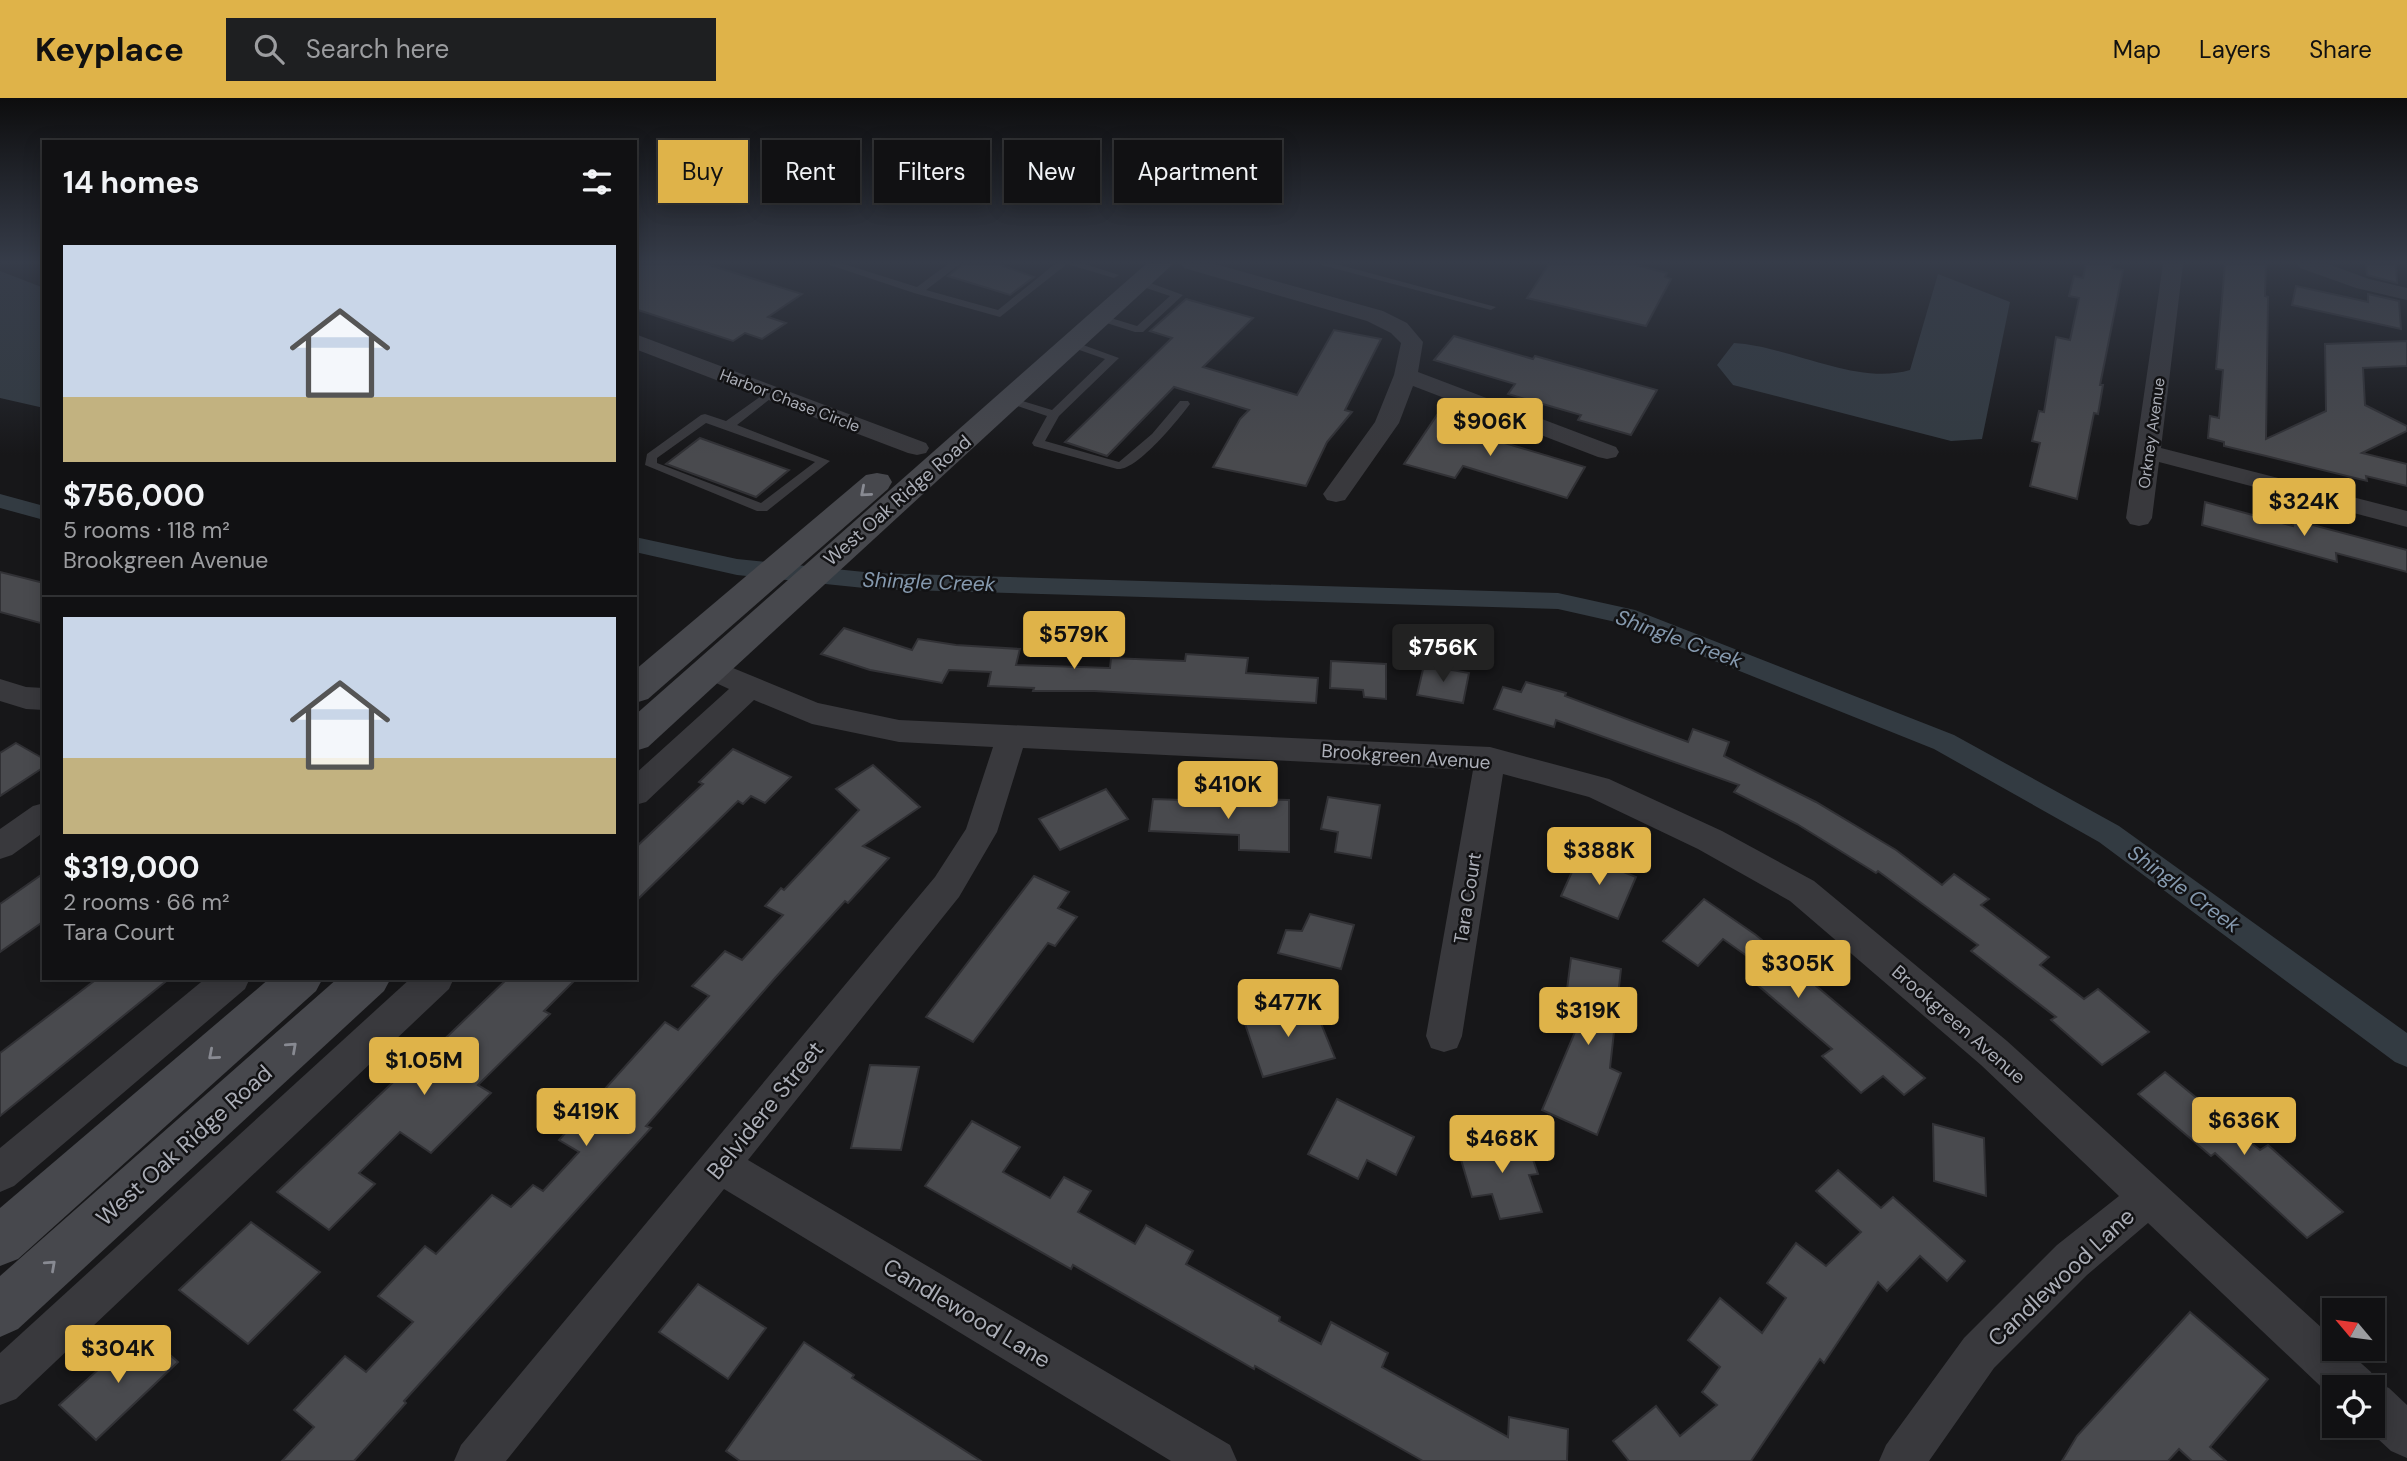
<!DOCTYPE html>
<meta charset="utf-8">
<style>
:root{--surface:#111113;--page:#1e1f21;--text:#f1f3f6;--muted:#9c9da0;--line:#303133;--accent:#dfb349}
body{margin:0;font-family:"DM Sans",sans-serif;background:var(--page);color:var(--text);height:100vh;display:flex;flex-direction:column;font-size:26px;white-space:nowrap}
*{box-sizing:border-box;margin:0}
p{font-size:23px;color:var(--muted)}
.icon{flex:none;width:38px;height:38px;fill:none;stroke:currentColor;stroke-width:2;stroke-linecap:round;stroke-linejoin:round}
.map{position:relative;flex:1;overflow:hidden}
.panel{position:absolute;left:42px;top:42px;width:595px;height:840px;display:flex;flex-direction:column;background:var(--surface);border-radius:0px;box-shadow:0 4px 18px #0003,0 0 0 2px var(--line)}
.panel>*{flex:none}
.hud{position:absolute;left:658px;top:42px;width:665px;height:63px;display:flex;gap:14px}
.needle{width:46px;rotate:299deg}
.fabs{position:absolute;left:2322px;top:1200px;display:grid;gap:14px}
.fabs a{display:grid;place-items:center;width:63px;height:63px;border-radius:0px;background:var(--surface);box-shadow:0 4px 18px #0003,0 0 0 2px var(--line);font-size:35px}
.price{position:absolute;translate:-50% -60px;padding:0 16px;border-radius:7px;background:var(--accent);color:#111;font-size:23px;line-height:46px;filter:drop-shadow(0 2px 4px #0008)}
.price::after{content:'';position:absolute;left:50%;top:42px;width:21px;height:16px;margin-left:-10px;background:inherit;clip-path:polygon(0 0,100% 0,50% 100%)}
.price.on{background:#222;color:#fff}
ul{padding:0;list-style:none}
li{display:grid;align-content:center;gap:14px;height:371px;padding:0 21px}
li+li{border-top:2px solid var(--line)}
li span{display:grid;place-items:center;height:217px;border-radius:0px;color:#555}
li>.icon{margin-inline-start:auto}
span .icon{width:126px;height:126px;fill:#fffc;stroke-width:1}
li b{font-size:30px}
h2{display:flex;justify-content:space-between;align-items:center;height:84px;padding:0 21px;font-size:30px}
.pill{padding:0 24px;border-radius:0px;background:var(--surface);box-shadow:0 4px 18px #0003,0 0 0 2px var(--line);font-size:24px;line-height:63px}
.pill.on{background:var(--accent);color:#111}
header{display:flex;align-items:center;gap:42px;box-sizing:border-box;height:98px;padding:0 35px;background:var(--accent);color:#111}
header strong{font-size:33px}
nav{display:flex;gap:38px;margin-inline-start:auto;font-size:24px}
.search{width:490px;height:63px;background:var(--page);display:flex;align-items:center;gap:18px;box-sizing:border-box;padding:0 24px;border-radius:0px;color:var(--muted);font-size:26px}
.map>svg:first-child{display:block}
.water{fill:#333b42}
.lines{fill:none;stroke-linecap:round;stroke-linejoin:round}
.canal{fill:#333b42;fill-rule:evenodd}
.building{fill:#494a4e;stroke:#313135;stroke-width:2}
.lane{fill:#39393d;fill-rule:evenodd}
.street{fill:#39393d;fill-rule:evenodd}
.secondary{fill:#47484d;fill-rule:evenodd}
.oneway{stroke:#888a92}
.labels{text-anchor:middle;stroke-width:5;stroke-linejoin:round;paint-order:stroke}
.far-street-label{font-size:16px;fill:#abaeb7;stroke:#121214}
.street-label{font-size:19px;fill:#abaeb7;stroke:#121214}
.water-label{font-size:21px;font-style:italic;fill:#8599ae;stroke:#121214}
.near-street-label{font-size:23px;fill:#abaeb7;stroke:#121214}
</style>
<header>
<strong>Keyplace</strong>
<div class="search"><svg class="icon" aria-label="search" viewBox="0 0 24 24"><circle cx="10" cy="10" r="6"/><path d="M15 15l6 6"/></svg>Search here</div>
<nav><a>Map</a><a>Layers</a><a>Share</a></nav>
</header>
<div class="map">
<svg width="2407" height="1363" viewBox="0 0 2407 1363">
<rect width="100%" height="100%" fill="#171719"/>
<g class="water">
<path d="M 0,173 L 44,190 L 44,310 L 0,300 Z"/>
<path d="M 1938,176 L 2010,204 L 1982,341 L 1951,343 L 1733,287 L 1717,267 L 1734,245 C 1789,248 1857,288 1910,272 Z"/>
</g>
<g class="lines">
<g class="canal">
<path d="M 0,396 L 44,408 L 44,422 L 0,410 Z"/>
<path d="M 635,439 L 737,461 L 874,475 L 1558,495 L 1635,512 L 1954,637 L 2119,728 L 2407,935 L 2407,969 L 2395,964 L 2099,744 L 1934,651 L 1620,525 L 1558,511 L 874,491 L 737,477 L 635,454 Z"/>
</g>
</g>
<g class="building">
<path d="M 635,166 L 706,166 L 802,196 L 768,219 L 786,225 L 762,241 L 745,235 L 733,243 L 635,211 Z"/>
<path d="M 963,166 L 998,166 L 1034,179 L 1010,197 L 948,178 Z"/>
<path d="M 1549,166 L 1632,166 L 1667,175 L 1665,179 L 1671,181 L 1646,228 L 1527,200 Z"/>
<path d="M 2086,166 L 2113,166 L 2112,170 L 2123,172 L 2100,287 L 2103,287 L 2098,316 L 2094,315 L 2077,401 L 2030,388 L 2040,345 L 2032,343 L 2039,313 L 2044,314 L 2056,239 L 2070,242 L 2079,200 L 2069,198 L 2074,178 L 2083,180 Z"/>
<path d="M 2225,166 L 2266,166 L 2265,198 L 2268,199 L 2266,341 L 2326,313 L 2325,246 L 2407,243 L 2407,268 L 2363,270 L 2365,307 L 2407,328 L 2407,333 L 2362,355 L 2407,366 L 2407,388 L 2366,378 L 2367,383 L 2266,358 L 2224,348 L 2224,344 L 2208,340 L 2210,318 L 2219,320 L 2223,272 L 2216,271 Z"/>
<path d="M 2366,166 L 2396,166 L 2397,185 L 2367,177 Z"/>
<path d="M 2296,188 L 2368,204 L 2368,196 L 2399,203 L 2401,231 L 2292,207 Z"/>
<path d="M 1186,201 L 1253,220 L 1203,269 L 1297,297 L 1334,232 L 1381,241 L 1345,312 L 1352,314 L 1327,344 L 1306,388 L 1213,369 L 1240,321 L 1249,312 L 1174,289 L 1107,358 L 1065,344 L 1172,240 L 1150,233 Z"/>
<path d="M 1454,238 L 1533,261 L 1535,258 L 1657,292 L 1631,337 L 1578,322 L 1581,317 L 1508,296 L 1515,286 L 1434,262 Z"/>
<path d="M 1437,317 L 1486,330 L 1481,338 L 1585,369 L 1567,400 L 1463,368 L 1455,380 L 1404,366 Z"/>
<path d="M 700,340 L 789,372 L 756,399 L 666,366 Z"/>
<path d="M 2205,404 L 2293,428 L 2294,422 L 2407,452 L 2407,474 L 2336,455 L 2337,464 L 2202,427 Z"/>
<path d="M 0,474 L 44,485 L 44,526 L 0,514 Z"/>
<path d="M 844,530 L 912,552 L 918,541 L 956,547 L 1020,551 L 1016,567 L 1110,570 L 1111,560 L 1185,563 L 1186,556 L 1248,560 L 1246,575 L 1318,580 L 1316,605 L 1094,593 L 1033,593 L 1034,590 L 988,588 L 991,574 L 949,572 L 942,585 L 870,572 L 821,556 Z"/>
<path d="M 1331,563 L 1386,566 L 1386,601 L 1364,599 L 1363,592 L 1330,590 Z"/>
<path d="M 1424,567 L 1469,575 L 1463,605 L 1417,597 Z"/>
<path d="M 1526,584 L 1566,595 L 1565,598 L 1688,644 L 1693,631 L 1729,644 L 1724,658 L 1816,704 L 1896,752 L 1942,787 L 1954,776 L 1989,801 L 1981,807 L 2049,859 L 2040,867 L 2084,901 L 2098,891 L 2149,934 L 2102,967 L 2051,922 L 2056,919 L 1971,853 L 1978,847 L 1878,773 L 1876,775 L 1797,726 L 1734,694 L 1739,687 L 1556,622 L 1554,629 L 1494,611 L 1503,589 L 1521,594 Z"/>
<path d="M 16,645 L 44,661 L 44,669 L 0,698 L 0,655 Z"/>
<path d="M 733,651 L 791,679 L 765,705 L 751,698 L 743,706 L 738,703 L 635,804 L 635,750 L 703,686 L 699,684 Z"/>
<path d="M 873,667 L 920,709 L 863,748 L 889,760 L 848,805 L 845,803 L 775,880 L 646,1028 L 651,1030 L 404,1303 L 406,1305 L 354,1363 L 282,1363 L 314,1329 L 294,1312 L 345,1258 L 366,1274 L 413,1224 L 378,1198 L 425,1148 L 436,1156 L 492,1097 L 511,1109 L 533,1087 L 543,1093 L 579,1054 L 559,1042 L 665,924 L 678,932 L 709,898 L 692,888 L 725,853 L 742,862 L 783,817 L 765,808 L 781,790 L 784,792 L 859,712 L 836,691 Z"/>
<path d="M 1106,691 L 1128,721 L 1060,752 L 1039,721 Z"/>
<path d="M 1328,699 L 1380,707 L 1371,760 L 1335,754 L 1338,734 L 1321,731 Z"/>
<path d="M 1153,701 L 1240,704 L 1240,701 L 1289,702 L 1289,754 L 1239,752 L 1239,737 L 1149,733 Z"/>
<path d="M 1580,756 L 1636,779 L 1618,821 L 1561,798 Z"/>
<path d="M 44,775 L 44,823 L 0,854 L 0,806 Z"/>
<path d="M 1034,778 L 1069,794 L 1058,810 L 1077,819 L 1055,848 L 1048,845 L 973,944 L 926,919 Z"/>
<path d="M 1704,801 L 1756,837 L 1925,980 L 1904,997 L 1883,978 L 1861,995 L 1822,958 L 1832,951 L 1754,884 L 1768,873 L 1723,841 L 1698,868 L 1663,843 Z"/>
<path d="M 1310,816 L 1354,827 L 1341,871 L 1278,855 L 1286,832 L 1302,833 Z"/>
<path d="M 1571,860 L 1621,871 L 1610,970 L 1621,975 L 1597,1037 L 1542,1012 L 1578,927 L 1563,923 Z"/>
<path d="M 98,880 L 170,880 L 0,1018 L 0,955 Z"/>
<path d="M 508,880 L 577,880 L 544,913 L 550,916 L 478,987 L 491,995 L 431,1055 L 400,1034 L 359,1075 L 375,1086 L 329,1132 L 277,1094 L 425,954 L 429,956 Z"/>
<path d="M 1312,903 L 1335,960 L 1263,979 L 1243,920 Z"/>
<path d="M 870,967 L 919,969 L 901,1052 L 851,1050 Z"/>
<path d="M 2165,974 L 2260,1052 L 2268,1047 L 2343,1114 L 2307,1140 L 2215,1055 L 2211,1058 L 2138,996 Z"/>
<path d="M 1337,1001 L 1414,1039 L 1396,1077 L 1367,1062 L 1358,1081 L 1308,1056 Z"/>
<path d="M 972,1023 L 1020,1049 L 1003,1074 L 1050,1100 L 1064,1079 L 1091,1093 L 1078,1114 L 1135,1146 L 1146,1127 L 1193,1153 L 1186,1166 L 1280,1219 L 1279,1223 L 1321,1246 L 1331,1224 L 1388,1255 L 1382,1269 L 1508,1339 L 1509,1319 L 1568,1331 L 1567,1363 L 1423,1363 L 1255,1268 L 1254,1271 L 1073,1167 L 1071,1171 L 925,1088 Z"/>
<path d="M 1933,1026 L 1984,1040 L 1986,1098 L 1934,1083 Z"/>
<path d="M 1525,1038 L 1538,1076 L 1529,1077 L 1542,1114 L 1500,1121 L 1492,1096 L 1472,1099 L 1457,1048 Z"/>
<path d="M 1838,1072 L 1881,1110 L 1893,1099 L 1965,1163 L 1947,1183 L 1920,1158 L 1887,1193 L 1878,1184 L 1824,1265 L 1820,1261 L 1751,1363 L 1629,1363 L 1613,1343 L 1656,1308 L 1680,1338 L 1717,1307 L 1702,1294 L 1720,1269 L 1688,1242 L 1720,1200 L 1762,1235 L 1786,1200 L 1767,1185 L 1796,1145 L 1826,1168 L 1861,1134 L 1816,1093 Z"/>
<path d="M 251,1124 L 320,1174 L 248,1246 L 179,1192 Z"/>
<path d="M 698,1186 L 766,1230 L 728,1281 L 659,1234 Z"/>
<path d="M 2190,1214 L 2268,1281 L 2210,1349 L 2226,1363 L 2192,1363 L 2179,1351 L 2168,1363 L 2062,1363 L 2077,1338 Z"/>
<path d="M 142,1232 L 178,1264 L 96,1342 L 59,1307 Z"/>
<path d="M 804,1244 L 854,1277 L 852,1280 L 981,1363 L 740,1363 L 726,1353 Z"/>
</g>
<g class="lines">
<g class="lane">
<path d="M 827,166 L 844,166 L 917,189 L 948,166 L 960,166 L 926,192 L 998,212 L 1055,166 L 1067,166 L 1000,219 L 914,195 Z"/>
<path d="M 1067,166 L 1085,166 L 1119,177 L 1114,180 Z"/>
<path d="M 1318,166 L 1336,166 L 1496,209 L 1491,212 Z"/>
<path d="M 1137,183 L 1145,183 L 1183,197 L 1143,234 L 1135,234 L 1097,222 L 1096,220 L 1101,217 L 1137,228 L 1170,198 L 1137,187 Z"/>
<path d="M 1072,243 L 1119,260 L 1059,318 L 1045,343 L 1119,364 L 1152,336 L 1180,303 L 1188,303 L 1190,306 C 1178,322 1136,374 1117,371 L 1034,348 L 1032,345 L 1047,318 L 1003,303 L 1009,299 L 1052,312 L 1105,261 L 1068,248 L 1068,244 Z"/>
<path d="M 771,291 L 775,293 L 775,297 L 737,327 L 830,363 L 767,413 L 757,413 L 645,367 L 647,356 L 701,317 L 705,316 L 726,323 ZM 706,325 L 815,364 L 761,405 L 657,365 L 657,360 Z"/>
</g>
<g class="street">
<path d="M 1181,166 L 1215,166 L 1383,213 L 1407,225 L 1423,244 L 1418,274 L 1616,349 L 1619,354 L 1616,359 L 1607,361 L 1598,359 L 1413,288 L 1399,325 L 1345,402 L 1336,404 L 1327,402 L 1323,396 L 1375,324 L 1394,277 L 1401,245 L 1391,235 L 1367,223 L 1184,170 Z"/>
<path d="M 2163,166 L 2183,166 L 2161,350 L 2407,413 L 2407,429 L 2159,364 L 2152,420 L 2148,426 L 2139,428 L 2130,426 L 2126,420 Z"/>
<path d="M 2297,166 L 2328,166 L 2369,181 L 2407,190 L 2407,202 L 2356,190 L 2300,170 Z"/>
<path d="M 635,236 L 926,345 L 929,350 L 926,355 L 917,357 L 908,355 L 635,251 Z"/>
<path d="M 711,561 L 818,605 L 899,622 L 1490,649 L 1609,681 L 1722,733 L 1814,783 L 2007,943 L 2334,1241 L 2334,1251 L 2345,1251 L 2371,1274 L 2375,1284 L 2389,1290 L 2407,1307 L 2407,1360 L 2391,1353 L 2364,1328 L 2373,1328 L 2373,1290 L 2334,1290 L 2334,1301 L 2148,1125 L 2087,1177 L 1994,1270 L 1929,1363 L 1879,1363 L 1886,1347 L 1964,1240 L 2057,1147 L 2119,1098 L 1981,967 L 1790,803 L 1698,751 L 1589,699 L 1503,676 L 1462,938 L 1457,950 L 1444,954 L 1431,950 L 1426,938 L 1473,672 L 1023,650 L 997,734 L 959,799 L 748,1062 L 1230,1347 L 1237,1363 L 1171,1363 L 724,1091 L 506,1363 L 454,1363 L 461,1347 L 935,779 L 966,731 L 993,649 L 899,644 L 812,626 L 754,602 L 646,704 L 635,707 L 635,676 L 729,591 L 701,578 L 696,571 L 701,564 Z"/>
<path d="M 0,581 L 26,589 L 44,590 L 44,612 L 26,611 L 0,603 Z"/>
<path d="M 44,705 L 44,734 L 12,757 L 0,761 L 0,731 L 33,708 Z"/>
<path d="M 206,880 L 250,880 L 245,891 L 14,1088 L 0,1094 L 0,1050 Z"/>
<path d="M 411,880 L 454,880 L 449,891 L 16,1301 L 0,1307 L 0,1255 Z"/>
</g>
<g class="secondary">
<path d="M 1146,166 L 1173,166 L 648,649 L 635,653 L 635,617 Z"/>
<path d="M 877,375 L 888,377 L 892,384 L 888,391 L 648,601 L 635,605 L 635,572 L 866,377 Z"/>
<path d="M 270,880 L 323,880 L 316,893 L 18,1161 L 0,1168 L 0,1110 Z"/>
<path d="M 338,880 L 391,880 L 384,893 L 18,1231 L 0,1239 L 0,1178 Z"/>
</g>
</g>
<defs><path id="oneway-chevron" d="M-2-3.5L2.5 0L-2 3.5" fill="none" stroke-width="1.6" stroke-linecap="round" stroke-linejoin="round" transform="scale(1.75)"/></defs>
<g class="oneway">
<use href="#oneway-chevron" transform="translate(865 394) rotate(139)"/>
<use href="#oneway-chevron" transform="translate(292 949) rotate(-42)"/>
<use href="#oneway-chevron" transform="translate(213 957) rotate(139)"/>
<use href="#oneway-chevron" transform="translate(51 1167) rotate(-42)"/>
</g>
<linearGradient id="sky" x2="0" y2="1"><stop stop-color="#0d0d0e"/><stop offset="0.46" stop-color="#363c49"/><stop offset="1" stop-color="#363c49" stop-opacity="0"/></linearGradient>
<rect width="2407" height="357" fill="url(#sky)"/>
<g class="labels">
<g class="far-street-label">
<text transform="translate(790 302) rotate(21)" y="6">Harbor Chase Circle</text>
<text transform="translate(2151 335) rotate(-82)" y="6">Orkney Avenue</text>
</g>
<g class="street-label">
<text transform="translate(897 402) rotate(-41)" y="7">West Oak Ridge Road</text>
<text transform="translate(1406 658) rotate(4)" y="7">Brookgreen Avenue</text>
<text transform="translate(1467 800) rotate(-81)" y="7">Tara Court</text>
<text transform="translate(1959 926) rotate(41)" y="7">Brookgreen Avenue</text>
</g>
<g class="water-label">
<text transform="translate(929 484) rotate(2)" y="7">Shingle Creek</text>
<text transform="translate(1679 541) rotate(20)" y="7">Shingle Creek</text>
<text transform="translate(2184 791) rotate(36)" y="7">Shingle Creek</text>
</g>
<g class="near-street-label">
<text transform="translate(765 1012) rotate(-51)" y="8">Belvidere Street</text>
<text transform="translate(184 1047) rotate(-42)" y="8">West Oak Ridge Road</text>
<text transform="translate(2061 1179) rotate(-43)" y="8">Candlewood Lane</text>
<text transform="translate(967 1215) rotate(31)" y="8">Candlewood Lane</text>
</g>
</g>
</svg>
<div class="fabs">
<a><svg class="needle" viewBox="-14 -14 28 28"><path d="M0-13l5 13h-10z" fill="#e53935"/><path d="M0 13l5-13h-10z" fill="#9c9da0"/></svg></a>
<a><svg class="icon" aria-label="locate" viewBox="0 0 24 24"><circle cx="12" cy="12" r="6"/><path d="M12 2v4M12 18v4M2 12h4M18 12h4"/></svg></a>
</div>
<b class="price" style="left:1490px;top:360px">$906K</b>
<b class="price" style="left:2304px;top:440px">$324K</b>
<b class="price" style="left:1074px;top:573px">$579K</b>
<b class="price on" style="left:1443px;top:586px">$756K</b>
<b class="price" style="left:1228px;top:723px">$410K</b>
<b class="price" style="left:1599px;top:789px">$388K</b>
<b class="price" style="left:1798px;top:902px">$305K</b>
<b class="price" style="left:1288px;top:941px">$477K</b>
<b class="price" style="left:1588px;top:949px">$319K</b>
<b class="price" style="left:424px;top:999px">$1.05M</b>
<b class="price" style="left:586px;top:1050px">$419K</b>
<b class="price" style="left:2244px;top:1059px">$636K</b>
<b class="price" style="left:1502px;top:1077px">$468K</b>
<b class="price" style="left:118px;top:1287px">$304K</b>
<div class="hud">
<a class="pill on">Buy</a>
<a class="pill">Rent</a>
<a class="pill">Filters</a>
<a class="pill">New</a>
<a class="pill">Apartment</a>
</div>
<section class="panel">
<h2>14 homes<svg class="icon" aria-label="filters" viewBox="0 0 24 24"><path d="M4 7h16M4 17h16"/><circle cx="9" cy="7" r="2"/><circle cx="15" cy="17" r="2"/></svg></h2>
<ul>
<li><span style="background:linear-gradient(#c9d6e8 70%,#c2b280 0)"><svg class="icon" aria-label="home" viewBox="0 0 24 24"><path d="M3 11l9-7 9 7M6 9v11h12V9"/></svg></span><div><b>$756,000</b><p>5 rooms · 118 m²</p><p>Brookgreen Avenue</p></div></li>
<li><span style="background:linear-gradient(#c9d6e8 65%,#c2b280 0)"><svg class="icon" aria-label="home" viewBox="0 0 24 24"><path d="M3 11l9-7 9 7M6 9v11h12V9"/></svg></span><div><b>$319,000</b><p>2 rooms · 66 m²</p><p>Tara Court</p></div></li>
</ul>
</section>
</div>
